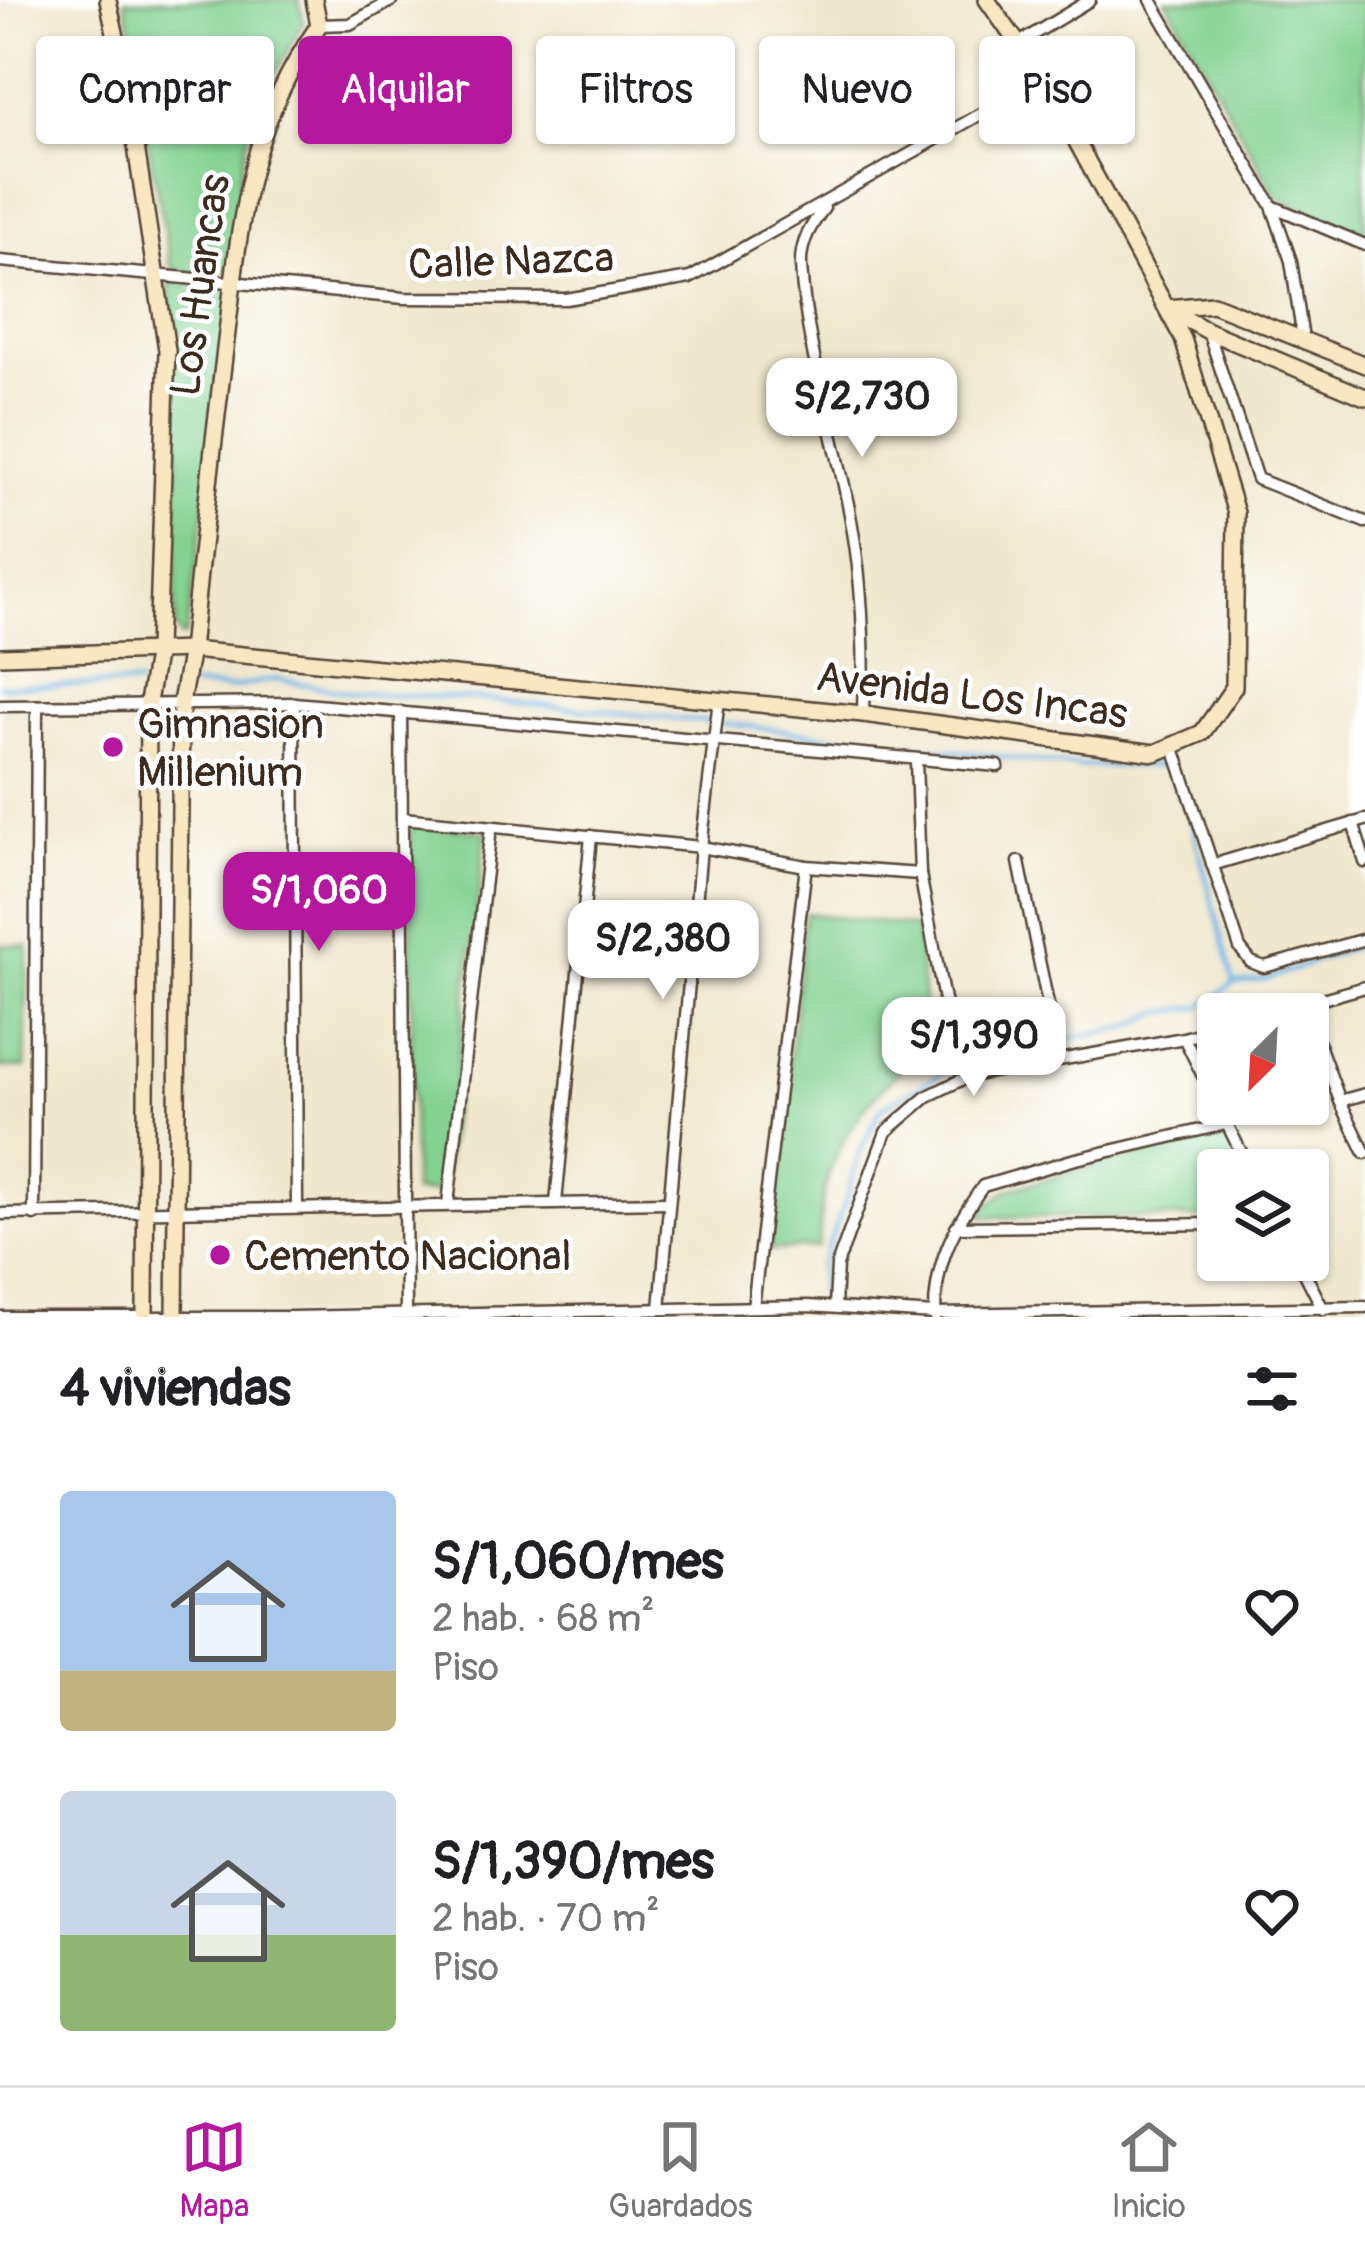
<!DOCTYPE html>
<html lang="es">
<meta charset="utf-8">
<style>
:root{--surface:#fff;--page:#f2f2f2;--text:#202124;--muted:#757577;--line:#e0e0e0;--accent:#b5179e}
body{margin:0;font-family:Pangolin,sans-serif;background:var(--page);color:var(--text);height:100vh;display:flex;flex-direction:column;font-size:45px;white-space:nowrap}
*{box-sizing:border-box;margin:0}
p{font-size:39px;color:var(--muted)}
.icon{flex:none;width:66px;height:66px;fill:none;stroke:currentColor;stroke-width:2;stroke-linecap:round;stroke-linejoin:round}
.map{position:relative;height:1317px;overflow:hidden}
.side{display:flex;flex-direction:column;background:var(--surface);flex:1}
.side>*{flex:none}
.banner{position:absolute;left:36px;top:36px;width:1293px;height:108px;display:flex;gap:24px}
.needle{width:78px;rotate:204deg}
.tools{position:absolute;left:1197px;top:993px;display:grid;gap:24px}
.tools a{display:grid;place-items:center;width:132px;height:132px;border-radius:12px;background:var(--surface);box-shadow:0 3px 9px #0004;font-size:60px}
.price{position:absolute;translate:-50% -102px;padding:0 27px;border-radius:24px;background:#fff;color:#222;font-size:39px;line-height:78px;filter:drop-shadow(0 3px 6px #0008)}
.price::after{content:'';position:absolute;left:50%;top:72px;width:36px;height:27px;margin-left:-18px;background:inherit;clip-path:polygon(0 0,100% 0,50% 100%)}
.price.active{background:var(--accent);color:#fff}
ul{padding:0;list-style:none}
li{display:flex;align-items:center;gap:36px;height:300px;padding:0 60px}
li span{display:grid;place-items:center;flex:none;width:336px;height:240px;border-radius:12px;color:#555}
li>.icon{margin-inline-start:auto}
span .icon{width:144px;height:144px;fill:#fffc;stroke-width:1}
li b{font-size:51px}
h2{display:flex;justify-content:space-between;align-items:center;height:144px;padding:0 60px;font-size:51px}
.pill{padding:0 42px;border-radius:12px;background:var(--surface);box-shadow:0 3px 9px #0004;font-size:42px;line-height:108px}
.pill.active{background:var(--accent);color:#fff}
.menu{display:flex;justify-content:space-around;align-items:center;height:168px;border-top:3px solid var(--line);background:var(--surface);font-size:33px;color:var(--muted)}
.menu a{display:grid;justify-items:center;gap:6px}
.menu .active{color:var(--accent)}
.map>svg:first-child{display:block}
.green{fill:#84d292;stroke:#607e58;stroke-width:3}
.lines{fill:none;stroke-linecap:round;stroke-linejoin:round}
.stream{stroke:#6eb2e4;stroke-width:4.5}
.street-casing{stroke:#564638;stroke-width:15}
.secondary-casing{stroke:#564638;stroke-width:20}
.street{stroke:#fff;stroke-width:10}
.secondary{stroke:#f9e7c3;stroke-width:15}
.poi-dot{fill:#b5179e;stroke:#fff;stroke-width:4.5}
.labels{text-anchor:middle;stroke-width:9;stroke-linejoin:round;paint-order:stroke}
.street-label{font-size:42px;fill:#3b2a1e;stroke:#fff}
.poi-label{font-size:42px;fill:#3b2a1e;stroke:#fff;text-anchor:start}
</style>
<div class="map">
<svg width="1365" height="1317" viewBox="0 0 1365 1317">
<rect width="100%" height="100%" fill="#fff"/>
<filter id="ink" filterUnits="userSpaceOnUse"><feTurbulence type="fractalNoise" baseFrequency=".00833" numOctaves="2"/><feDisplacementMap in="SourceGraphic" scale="24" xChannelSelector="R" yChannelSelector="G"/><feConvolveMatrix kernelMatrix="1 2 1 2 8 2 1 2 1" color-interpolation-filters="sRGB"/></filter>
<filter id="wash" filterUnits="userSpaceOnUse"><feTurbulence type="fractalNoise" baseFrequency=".004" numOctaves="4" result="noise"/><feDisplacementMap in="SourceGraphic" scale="48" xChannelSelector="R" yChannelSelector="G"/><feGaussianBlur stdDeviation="2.7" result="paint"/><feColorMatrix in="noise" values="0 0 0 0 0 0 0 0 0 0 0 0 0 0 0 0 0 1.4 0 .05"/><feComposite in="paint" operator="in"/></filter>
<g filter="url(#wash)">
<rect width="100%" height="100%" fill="#f0e8ce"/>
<g class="green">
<path d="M 124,0 L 299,0 L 304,22 L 252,115 L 240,177 L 230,270 C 212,278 189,275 171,267 L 140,103 L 137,54 Z"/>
<path d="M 1166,0 L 1365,0 L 1365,235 L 1277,198 Z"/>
<path d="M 169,282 L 237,290 L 186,634 L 182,637 L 175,629 L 177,440 Z"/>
<path d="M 410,825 L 486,832 L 442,1192 L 413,1192 Z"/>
<path d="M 805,913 L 916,927 L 929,1045 C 885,1081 850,1116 830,1171 C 821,1194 821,1223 818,1247 L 770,1250 Z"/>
<path d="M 0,945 L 28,946 L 25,1068 L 0,1067 Z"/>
<path d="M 1222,1133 L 1244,1170 L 1218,1170 L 1218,1218 L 983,1217 L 982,1209 L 1009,1189 Z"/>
</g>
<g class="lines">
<g class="stream">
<path d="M 0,686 L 139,684"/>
<path d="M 190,686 L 229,688 L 277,679 L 352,693 L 480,699 L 710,722"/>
<path d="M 722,723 L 1075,766 L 1166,766 L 1188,809 L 1234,983"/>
<path d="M 821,1295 L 820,1266 L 846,1200 L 859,1154 L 881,1108 L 969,1058 L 1129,1027 L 1158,1013 L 1200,1007 L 1234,983 L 1268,979 L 1357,946"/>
</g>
</g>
</g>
<g filter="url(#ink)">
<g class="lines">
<g class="street-casing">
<g id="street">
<path d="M 1151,0 L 1272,206 L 1291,261 L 1303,339"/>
<path d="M 319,25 L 350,24 L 393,0"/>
<path d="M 1019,43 L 1090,0"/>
<path d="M 1272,206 L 1365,245"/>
<path d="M 824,208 C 811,225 800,243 801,266 C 806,352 836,436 851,520 C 863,584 865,650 863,714"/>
<path d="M 0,261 L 404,298 L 566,299 L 690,278 L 1043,79"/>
<path d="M 1208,331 L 1257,479 L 1365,522"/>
<path d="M 294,703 L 297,1207"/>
<path d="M 0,706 L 294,703 L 998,766"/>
<path d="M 401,712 L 406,1314"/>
<path d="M 1174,748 L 1240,948 L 1251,962 L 1264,967 L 1365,939"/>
<path d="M 916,761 L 920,874 L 952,1042 L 1050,1014 L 1019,862"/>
<path d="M 403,818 L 701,847 L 806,866 L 920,874"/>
<path d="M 1353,823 L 1365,862"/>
<path d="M 1212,865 L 1365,820"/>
<path d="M 1269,1014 L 1365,987"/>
<path d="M 1308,1015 L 1340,1101 L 1365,1153"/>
<path d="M 1184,1038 L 1250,1170"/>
<path d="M 1340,1101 L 1365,1094"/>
<path d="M 556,1203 L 591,836"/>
<path d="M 448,1204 L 491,827"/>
<path d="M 0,1214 L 667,1202"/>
<path d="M 34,1215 L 37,706"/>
<path d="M 956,1227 L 1218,1224"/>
<path d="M 1298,1260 L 1323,1309"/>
<path d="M 753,1307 L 806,866"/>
<path d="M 835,1307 L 837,1265 L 886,1132 L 928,1096 L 969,1076 L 1184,1038 L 1218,1028"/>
<path d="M 660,1309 L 701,847 L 719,700"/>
<path d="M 0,1317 L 293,1317 L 808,1306 L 935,1314 L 1365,1307"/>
<path d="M 935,1317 C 934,1264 953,1228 983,1186 L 1072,1160 L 1226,1124"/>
</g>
</g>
<g class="secondary-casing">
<g id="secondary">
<path d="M 108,0 L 127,88 L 167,350 L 157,650 L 148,702 L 145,1317"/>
<path d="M 1167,308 L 1213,304 L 1365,365"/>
<path d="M 1167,309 L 1208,331 L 1365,397"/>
<path d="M 0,656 L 191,650 L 863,714 L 1155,753 L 1202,733 L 1234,687 L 1236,513 L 1183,339 L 1043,79 L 987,0"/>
<path d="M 175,1317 L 181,702 L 191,650 C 201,552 212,454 224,357 C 240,230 243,134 319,25 L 314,0"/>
</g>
</g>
<use href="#street" class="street"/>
<use href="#secondary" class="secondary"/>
</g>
</g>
<g class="poi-dot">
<circle cx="113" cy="747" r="12"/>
<circle cx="220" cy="1255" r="12"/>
</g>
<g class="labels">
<g class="street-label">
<text transform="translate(511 260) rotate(-2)" y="15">Calle Nazca</text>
<text transform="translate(199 285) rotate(-82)" y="15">Los Huancas</text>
<text transform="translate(972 694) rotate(7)" y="15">Avenida Los Incas</text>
</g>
<g class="poi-label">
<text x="137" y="738">Gimnasion<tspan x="137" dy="48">Millenium</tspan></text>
<text x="244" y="1270">Cemento Nacional</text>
</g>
</g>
</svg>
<div class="tools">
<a><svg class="needle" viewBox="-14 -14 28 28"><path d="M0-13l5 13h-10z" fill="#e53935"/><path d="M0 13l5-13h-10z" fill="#757577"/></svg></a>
<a><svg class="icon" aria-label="layers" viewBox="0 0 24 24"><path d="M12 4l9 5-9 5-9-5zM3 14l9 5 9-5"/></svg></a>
</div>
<b class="price" style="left:862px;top:460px">S/2,730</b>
<b class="price active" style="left:319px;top:954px">S/1,060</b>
<b class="price" style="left:663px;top:1002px">S/2,380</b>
<b class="price" style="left:974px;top:1099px">S/1,390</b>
<div class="banner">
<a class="pill">Comprar</a>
<a class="pill active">Alquilar</a>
<a class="pill">Filtros</a>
<a class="pill">Nuevo</a>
<a class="pill">Piso</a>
</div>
</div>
<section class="side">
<h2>4 viviendas<svg class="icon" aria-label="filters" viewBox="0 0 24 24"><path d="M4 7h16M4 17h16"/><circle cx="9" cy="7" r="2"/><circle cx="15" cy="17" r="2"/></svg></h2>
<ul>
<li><span style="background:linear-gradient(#a9c7e8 75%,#c2b280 0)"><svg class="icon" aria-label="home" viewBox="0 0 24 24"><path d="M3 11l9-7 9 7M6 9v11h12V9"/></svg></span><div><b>S/1,060/mes</b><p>2 hab. · 68 m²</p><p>Piso</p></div><svg class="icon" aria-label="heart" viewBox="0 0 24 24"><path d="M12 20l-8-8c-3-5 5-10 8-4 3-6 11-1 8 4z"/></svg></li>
<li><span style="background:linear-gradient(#c9d6e8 60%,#8fb573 0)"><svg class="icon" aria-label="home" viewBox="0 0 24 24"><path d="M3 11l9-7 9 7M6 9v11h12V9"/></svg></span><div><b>S/1,390/mes</b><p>2 hab. · 70 m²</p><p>Piso</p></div><svg class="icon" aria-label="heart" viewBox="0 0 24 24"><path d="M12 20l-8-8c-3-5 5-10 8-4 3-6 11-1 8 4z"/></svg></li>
</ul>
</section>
<nav class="menu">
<a class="active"><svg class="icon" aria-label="map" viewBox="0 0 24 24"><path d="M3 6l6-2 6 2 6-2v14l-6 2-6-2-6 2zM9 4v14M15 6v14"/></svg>Mapa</a>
<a><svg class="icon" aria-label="saved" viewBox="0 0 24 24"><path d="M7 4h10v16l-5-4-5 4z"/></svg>Guardados</a>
<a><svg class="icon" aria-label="home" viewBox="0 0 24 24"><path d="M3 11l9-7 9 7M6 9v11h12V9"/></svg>Inicio</a>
</nav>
